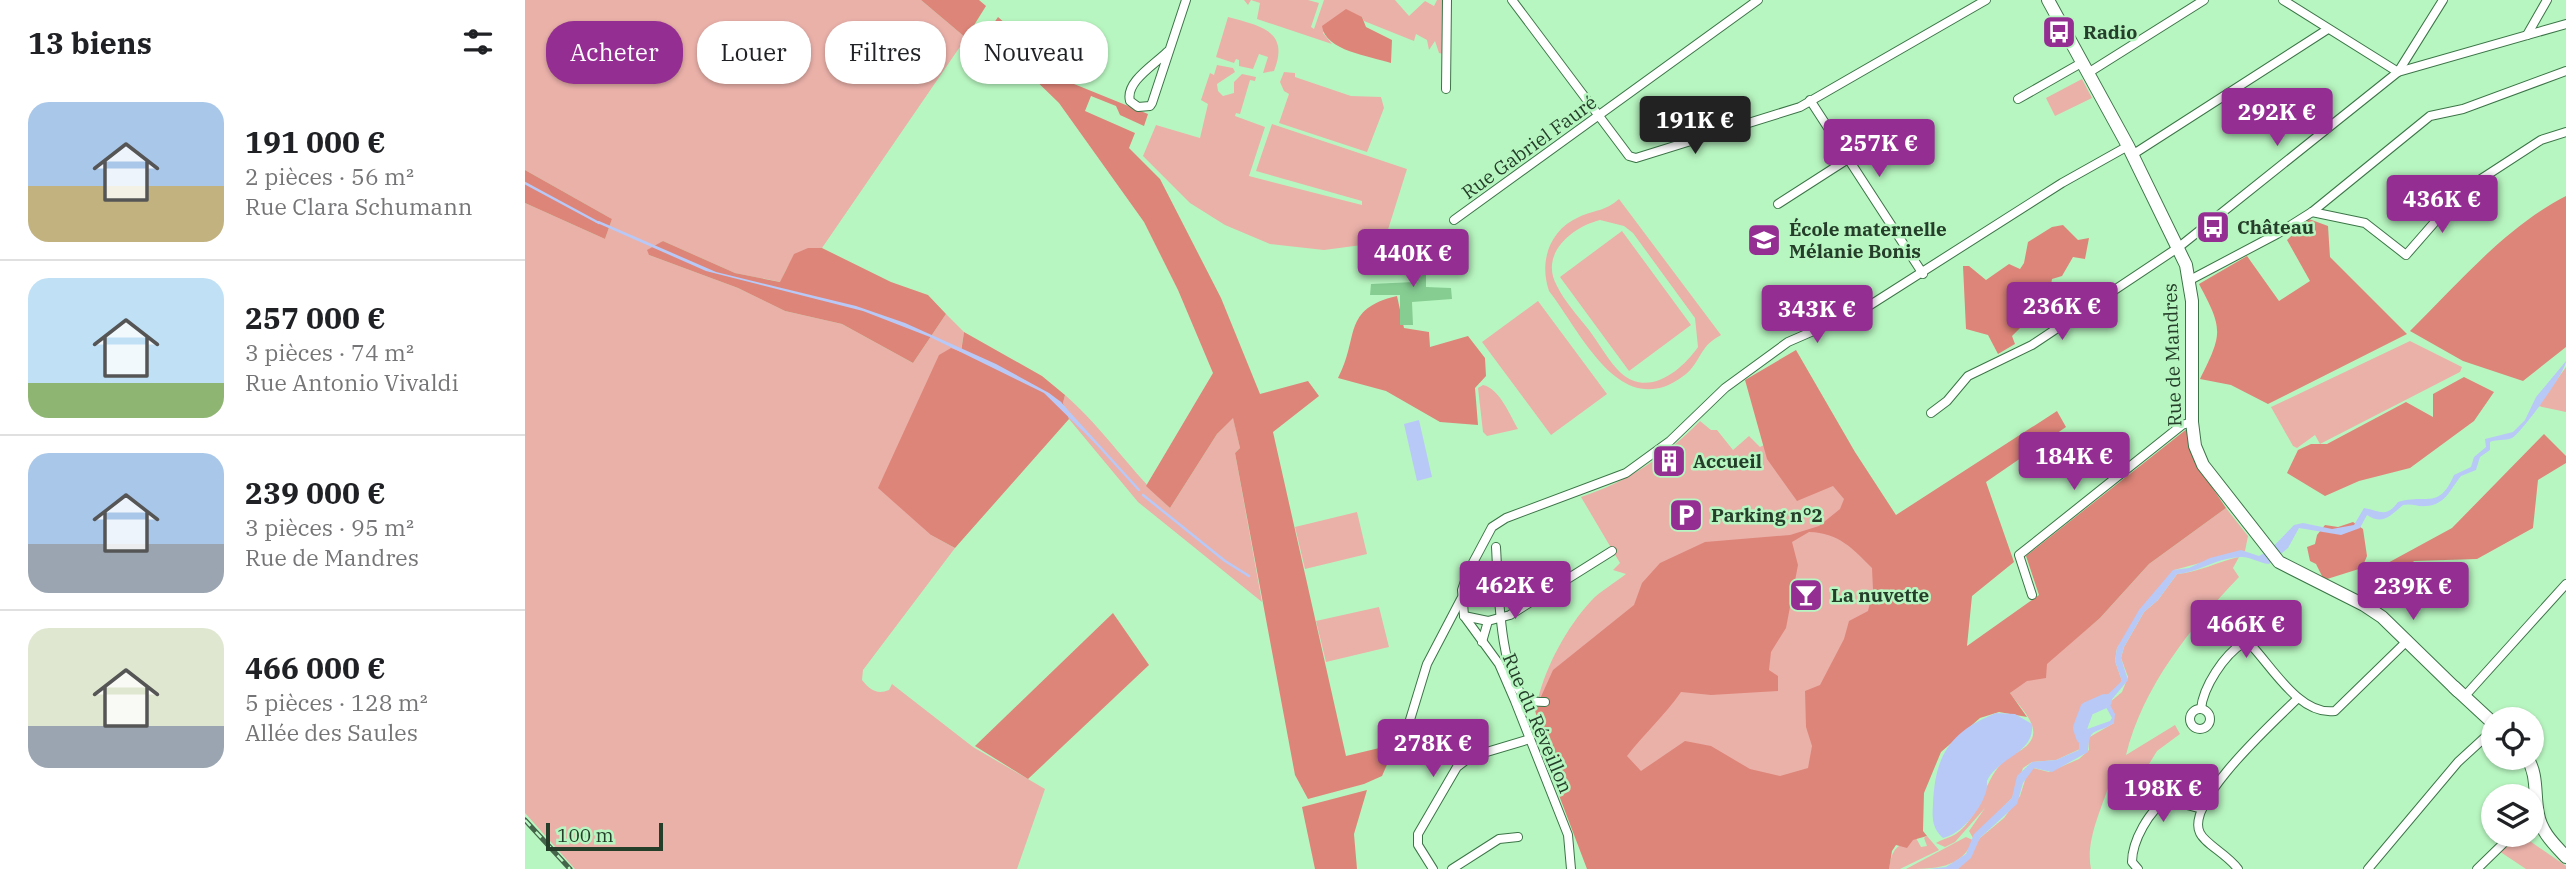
<!DOCTYPE html>
<html lang="fr">
<meta charset="utf-8">
<style>
:root{--surface:#fff;--page:#f2f2f2;--text:#202124;--muted:#757577;--line:#e0e0e0;--accent:#942e92}
body{margin:0;font-family:"IBM Plex Serif",serif;background:var(--page);color:var(--text);height:100vh;display:flex;flex-direction:column;font-size:26px;white-space:nowrap}
*{box-sizing:border-box;margin:0}
p{font-size:23px;color:var(--muted)}
.icon{flex:none;width:38px;height:38px;fill:none;stroke:currentColor;stroke-width:2;stroke-linecap:round;stroke-linejoin:round}
.map{position:relative;flex:1;overflow:hidden}
.panel{display:flex;flex-direction:column;background:var(--surface);width:525px}
.panel>*{flex:none}
.top-card{position:absolute;left:21px;top:21px;width:665px;height:63px;display:flex;gap:14px}
.fabs{position:absolute;left:1956px;top:707px;display:grid;gap:14px}
.fabs a{display:grid;place-items:center;width:63px;height:63px;border-radius:50%;background:var(--surface);box-shadow:0 2px 5px #0004;font-size:35px}
.scale{position:absolute;left:21px;bottom:18px;width:117px;box-sizing:border-box;padding-left:7px;border:4px solid #253e29;border-top:0;font-size:19px;line-height:24px;white-space:nowrap;color:#253e29;-webkit-text-stroke:5px #b8f6c1;paint-order:stroke}
.price{position:absolute;translate:-50% -60px;padding:0 16px;border-radius:7px;background:var(--accent);color:#fff;font-size:23px;line-height:46px;filter:drop-shadow(0 2px 4px #0008)}
.price::after{content:'';position:absolute;left:50%;top:42px;width:21px;height:16px;margin-left:-10px;background:inherit;clip-path:polygon(0 0,100% 0,50% 100%)}
.price.selected{background:#222;color:#fff}
ul{padding:0;list-style:none}
li{display:flex;align-items:center;gap:21px;height:175px;padding:0 28px}
li+li{border-top:2px solid var(--line)}
li span{display:grid;place-items:center;flex:none;width:196px;height:140px;border-radius:21px;color:#555}
li>.icon{margin-inline-start:auto}
span .icon{width:84px;height:84px;fill:#fffc;stroke-width:1}
li b{font-size:30px}
h2{display:flex;justify-content:space-between;align-items:center;height:84px;padding:0 28px;font-size:30px}
.pill{padding:0 24px;border-radius:28px;background:var(--surface);box-shadow:0 2px 5px #0004;font-size:24px;line-height:63px}
.pill.selected{background:var(--accent);color:#fff}
main{display:flex;flex:1;min-height:0}
.map>svg:first-child{display:block}
.green{fill:#eab1a9;fill-rule:evenodd}
.forest{fill:#de8579;fill-rule:evenodd}
.water{fill:#b8c9f7}
.lines{fill:none;stroke-linecap:round;stroke-linejoin:round}
.stream{stroke:#b8c9f7;stroke-width:2.5}
.river{stroke:#b8c9f7;stroke-width:14}
.building{fill:#86cd92}
.street-casing{stroke:#3b7547;stroke-width:10}
.secondary-casing{stroke:#3b7547;stroke-width:14}
.street{stroke:#fff;stroke-width:8}
.secondary{stroke:#fff;stroke-width:12}
.rail-casing{stroke:#446549;stroke-width:5}
.rail{stroke:#b8f6c1;stroke-width:2.5;stroke-dasharray:8;stroke-linecap:butt}
.labels{text-anchor:middle;stroke-width:5;stroke-linejoin:round;paint-order:stroke}
.poi-label{font-size:19px;font-weight:bold;fill:#253e29;stroke:#b8f6c1;text-anchor:start}
.street-label{font-size:19px;fill:#253e29;stroke:#b8f6c1}
</style>
<main>
<section class="panel">
<h2>13 biens<svg class="icon" aria-label="filters" viewBox="0 0 24 24"><path d="M4 7h16M4 17h16"/><circle cx="9" cy="7" r="2"/><circle cx="15" cy="17" r="2"/></svg></h2>
<ul>
<li><span style="background:linear-gradient(#a9c7e8 60%,#c2b280 0)"><svg class="icon" aria-label="home" viewBox="0 0 24 24"><path d="M3 11l9-7 9 7M6 9v11h12V9"/></svg></span><div><b>191 000 €</b><p>2 pièces · 56 m²</p><p>Rue Clara Schumann</p></div></li>
<li><span style="background:linear-gradient(#bfe0f5 75%,#8fb573 0)"><svg class="icon" aria-label="home" viewBox="0 0 24 24"><path d="M3 11l9-7 9 7M6 9v11h12V9"/></svg></span><div><b>257 000 €</b><p>3 pièces · 74 m²</p><p>Rue Antonio Vivaldi</p></div></li>
<li><span style="background:linear-gradient(#a9c7e8 65%,#9aa5b1 0)"><svg class="icon" aria-label="home" viewBox="0 0 24 24"><path d="M3 11l9-7 9 7M6 9v11h12V9"/></svg></span><div><b>239 000 €</b><p>3 pièces · 95 m²</p><p>Rue de Mandres</p></div></li>
<li><span style="background:linear-gradient(#dfe7d0 70%,#9aa5b1 0)"><svg class="icon" aria-label="home" viewBox="0 0 24 24"><path d="M3 11l9-7 9 7M6 9v11h12V9"/></svg></span><div><b>466 000 €</b><p>5 pièces · 128 m²</p><p>Allée des Saules</p></div></li>
</ul>
</section>
<div class="map">
<svg width="2041" height="869" viewBox="0 0 2041 869">
<rect width="100%" height="100%" fill="#b8f6c1"/>
<g class="green">
<path d="M 0,0 L 396,0 L 441,38 L 297,248 C 274,248 263,261 256,282 L 210,273 L 138,241 L 124,255 L 213,288 L 260,311 L 317,324 L 388,363 L 421,314 L 439,332 L 406,535 L 430,548 L 338,670 L 337,680 C 345,690 352,695 364,690 L 367,684 L 448,747 L 520,789 L 492,869 L 50,869 L 0,813 L 0,203 L 80,239 L 87,219 L 0,170 Z"/>
<path d="M 719,0 L 783,0 L 794,3 L 786,27 L 789,29 L 799,0 L 870,0 L 884,16 L 900,1 L 909,6 L 912,0 L 920,0 L 918,54 L 914,53 L 910,41 L 904,50 L 902,40 L 891,34 L 889,41 L 839,21 L 837,17 L 803,24 L 798,33 L 807,44 L 732,19 L 735,3 L 726,0 L 723,5 Z"/>
<path d="M 703,17 C 736,26 765,31 749,71 L 738,73 L 743,57 L 734,54 L 728,69 L 714,66 L 714,60 L 711,59 L 709,63 L 691,57 Z"/>
<path d="M 692,65 L 708,68 L 710,72 L 692,84 L 693,91 L 698,96 L 709,93 L 709,82 L 717,74 L 731,77 L 730,81 L 725,80 L 715,114 L 711,113 L 710,116 L 740,127 L 724,176 L 837,205 L 837,201 L 731,171 L 747,124 L 882,169 L 861,236 L 837,245 L 799,250 L 745,244 L 700,225 L 665,203 L 618,156 L 631,125 L 675,138 L 683,104 L 676,100 L 685,73 L 689,75 Z"/>
<path d="M 759,72 L 770,73 L 770,77 L 826,96 L 856,97 L 859,108 L 842,152 L 754,123 L 764,94 L 759,91 L 755,82 Z"/>
<path d="M 1557,79 L 1567,98 L 1530,116 L 1521,98 Z"/>
<path d="M 1094,199 L 1196,335 C 1191,338 1183,343 1180,348 C 1172,359 1169,369 1157,377 C 1095,422 1056,332 1024,291 C 1014,262 1024,230 1054,217 C 1071,209 1079,212 1094,199 ZM 1075,220 L 1099,226 L 1108,233 L 1170,318 L 1173,347 C 1157,370 1124,398 1096,373 C 1084,362 1074,343 1064,330 C 1053,316 1040,302 1032,286 C 1014,254 1047,227 1075,220 Z"/>
<path d="M 1097,231 L 1166,325 L 1104,371 L 1035,277 Z"/>
<path d="M 1013,301 L 1082,394 L 1026,435 L 957,342 Z"/>
<path d="M 1885,341 L 1937,367 L 1935,372 L 1795,444 L 1790,435 L 1772,448 L 1768,446 L 1746,407 Z"/>
<path d="M 2041,367 L 2041,412 L 2013,406 Z"/>
<path d="M 958,385 C 974,388 985,415 993,429 L 962,436 L 958,432 L 953,388 Z"/>
<path d="M 540,395 C 579,429 607,473 645,508 L 692,434 L 708,417 L 715,448 L 710,453 L 737,602 L 613,502 L 544,419 L 538,403 Z"/>
<path d="M 1175,421 L 1186,430 L 1192,430 L 1208,450 L 1224,436 L 1235,447 L 1239,445 L 1314,476 L 1422,715 L 1076,869 L 1013,699 C 1021,666 1042,627 1066,601 C 1075,591 1090,583 1101,574 L 1088,570 L 1095,563 L 1056,497 C 1102,482 1141,456 1175,421 Z"/>
<path d="M 1701,508 L 1723,536 L 1720,551 L 1649,570 L 1592,648 L 1590,661 L 1597,681 C 1583,703 1554,699 1553,727 C 1553,734 1555,741 1555,749 L 1531,760 L 1507,762 L 1498,768 L 1487,798 L 1448,838 L 1444,831 L 1460,808 L 1430,842 L 1420,847 L 1411,843 C 1417,839 1425,838 1431,834 C 1456,816 1457,784 1477,763 C 1486,753 1505,750 1508,735 C 1511,721 1492,704 1485,693 L 1575,618 L 1624,564 Z"/>
<path d="M 832,512 L 842,554 L 780,569 L 770,527 Z"/>
<path d="M 1714,557 L 1708,568 L 1714,577 C 1666,627 1618,686 1601,755 L 1650,725 L 1655,734 L 1632,751 L 1610,787 L 1604,789 L 1596,776 L 1590,775 L 1585,782 C 1577,808 1560,841 1566,869 L 1433,869 L 1455,838 L 1479,818 L 1495,796 L 1503,771 L 1508,768 L 1524,772 L 1554,759 L 1564,750 L 1563,738 L 1589,723 L 1584,703 L 1597,692 L 1603,677 L 1596,658 L 1599,647 L 1619,612 L 1633,600 L 1652,574 C 1674,572 1692,562 1714,557 Z"/>
<path d="M 854,607 L 864,647 L 801,662 L 791,621 Z"/>
<path d="M 1402,836 L 1414,850 L 1375,869 L 1364,869 C 1367,847 1372,846 1391,838 L 1396,847 L 1402,846 L 1399,838 Z"/>
<path d="M 1993,836 L 1999,837 L 2041,866 L 2041,869 L 2001,869 L 1974,851 Z"/>
<path d="M 1441,837 L 1448,840 C 1437,869 1408,869 1381,869 Z"/>
</g>
<g class="forest">
<path d="M 396,0 L 454,0 L 461,6 L 441,38 Z"/>
<path d="M 821,9 L 837,17 L 841,27 L 867,40 L 866,63 C 845,56 800,51 797,26 Z"/>
<path d="M 473,17 L 549,84 L 623,114 L 619,126 L 595,115 L 591,106 L 566,96 L 560,111 L 610,133 L 604,148 L 635,179 L 696,298 L 735,394 L 783,381 L 794,396 L 748,432 L 821,756 L 871,744 L 857,776 L 839,784 L 783,799 L 770,775 L 710,453 L 715,448 L 708,418 L 692,434 L 645,508 L 621,486 L 688,373 L 653,290 L 619,222 L 534,103 L 462,33 Z"/>
<path d="M 0,170 L 87,219 L 80,239 L 0,203 Z"/>
<path d="M 2041,196 L 2041,347 L 1998,381 L 1938,361 L 1885,331 C 1934,283 1980,227 2041,196 Z"/>
<path d="M 1784,219 L 1803,226 L 1805,257 L 1882,334 L 1743,404 L 1706,385 L 1675,379 C 1698,333 1698,329 1674,284 L 1722,256 L 1754,301 L 1785,281 L 1762,240 Z"/>
<path d="M 1538,225 L 1553,240 L 1564,238 L 1560,259 L 1548,257 L 1537,276 L 1527,279 L 1524,297 L 1515,300 L 1507,292 L 1495,297 L 1495,314 L 1499,324 L 1487,336 L 1490,344 L 1473,354 L 1463,335 L 1441,329 L 1438,266 L 1444,266 L 1461,280 L 1484,264 L 1495,269 L 1499,263 L 1503,242 L 1527,227 Z"/>
<path d="M 138,241 L 210,273 L 255,282 L 269,254 L 283,248 L 297,248 L 366,282 L 403,295 L 421,314 L 388,363 L 317,324 L 260,311 L 213,288 L 124,255 L 122,250 Z"/>
<path d="M 872,296 L 879,328 L 904,332 L 905,347 L 943,336 L 960,358 L 961,376 L 950,388 L 953,425 L 915,422 L 861,391 L 813,378 C 835,337 816,309 872,296 Z"/>
<path d="M 439,332 L 517,376 L 540,395 L 538,403 L 544,419 L 430,548 L 406,535 L 353,488 L 414,355 L 426,348 L 436,352 Z"/>
<path d="M 1271,350 L 1330,452 L 1371,515 L 1532,411 L 1541,427 L 1461,482 L 1489,562 L 1447,596 L 1442,646 L 1514,595 L 1501,556 L 1663,428 L 1675,469 L 1701,508 L 1624,564 L 1575,618 L 1522,664 L 1521,678 L 1502,681 L 1485,693 L 1502,717 L 1474,712 L 1455,718 L 1416,752 L 1399,793 L 1398,831 L 1402,836 L 1388,840 L 1382,848 L 1371,845 L 1367,851 L 1364,869 L 1062,869 L 1024,769 L 1010,710 L 1028,670 L 1109,605 L 1117,583 L 1135,563 L 1180,542 L 1265,535 L 1294,526 L 1315,509 L 1319,499 L 1308,486 L 1272,501 L 1242,459 L 1220,380 ZM 1284,532 C 1314,533 1327,548 1347,568 L 1348,590 L 1343,611 L 1324,621 L 1319,639 L 1295,685 L 1280,691 L 1281,727 L 1287,746 L 1283,768 L 1255,776 L 1225,769 L 1186,746 L 1160,741 L 1116,771 L 1102,756 C 1120,733 1140,715 1156,692 L 1186,695 L 1253,691 L 1253,676 L 1244,670 L 1246,652 L 1261,628 L 1273,565 L 1267,542 Z"/>
<path d="M 1939,377 L 1969,392 L 1949,421 L 1885,468 L 1834,481 L 1800,496 L 1762,473 L 1773,450 L 1786,444 L 1802,444 L 1881,402 L 1908,417 L 1908,394 Z"/>
<path d="M 2019,434 L 2041,456 L 2041,463 L 2013,480 L 2008,528 L 1952,559 L 1889,561 L 1865,587 L 1848,571 L 1927,528 Z"/>
<path d="M 1828,522 L 1838,529 L 1842,556 L 1837,568 L 1799,580 L 1791,564 L 1785,561 L 1782,547 L 1790,544 L 1792,535 L 1800,525 L 1813,527 Z"/>
<path d="M 588,613 L 624,665 L 503,779 L 450,746 Z"/>
<path d="M 842,790 L 829,834 L 832,869 L 790,869 L 777,807 Z"/>
</g>
<g class="water">
<path d="M 74,221 L 191,272 L 331,306 L 380,323 L 471,364 L 524,393 L 536,402 L 573,446 L 519,393 L 405,337 L 338,311 L 181,271 L 70,222 Z"/>
<path d="M 2041,361 C 2041,372 1997,432 1987,438 C 1980,441 1972,439 1965,442 L 1965,450 L 1955,457 L 1951,470 L 1936,476 C 1926,488 1921,505 1901,506 C 1893,507 1887,503 1878,505 C 1866,515 1858,526 1842,515 L 1835,528 L 1816,535 L 1774,528 L 1763,548 L 1744,564 C 1734,563 1726,557 1717,557 C 1693,557 1675,572 1652,574 L 1633,600 L 1619,612 L 1599,647 L 1596,658 L 1603,680 L 1584,703 L 1590,714 L 1589,723 C 1570,735 1564,726 1563,752 L 1527,772 L 1509,768 L 1498,783 L 1492,804 L 1455,838 L 1446,858 L 1433,869 L 1404,869 L 1421,867 L 1441,854 L 1449,834 L 1487,798 L 1492,776 L 1507,762 L 1531,760 L 1554,750 L 1554,732 L 1585,721 L 1587,718 L 1577,700 L 1597,681 L 1590,661 L 1592,648 L 1614,610 L 1648,570 L 1664,568 L 1685,558 L 1716,550 L 1734,556 C 1748,549 1758,536 1769,525 L 1778,523 L 1807,529 L 1829,525 L 1839,508 C 1856,511 1861,518 1873,502 C 1902,493 1913,511 1929,475 L 1946,467 L 1949,457 L 1961,447 L 1960,439 L 1988,432 L 2000,420 L 2011,397 Z"/>
<path d="M 894,420 L 907,477 L 892,481 L 879,424 Z"/>
<path d="M 1471,713 L 1490,714 L 1507,724 C 1510,754 1473,757 1462,781 C 1462,783 1462,790 1461,792 C 1455,811 1436,834 1418,838 C 1407,828 1407,818 1408,804 C 1410,755 1425,732 1471,713 Z"/>
</g>
<g class="lines">
<g class="stream">
<path d="M 0,183 L 74,223"/>
<path d="M 534,402 L 614,490"/>
<path d="M 618,495 L 700,561 L 724,576"/>
</g>
<path class="river" d="M 1558,737 L 1555,728 L 1562,709 L 1580,701"/>
</g>
<path class="building" d="M 901,247 L 901,287 L 926,288 L 927,299 L 887,302 L 888,325 L 875,325 L 875,295 L 845,295 L 846,284 L 889,282 L 888,248 Z"/>
<g class="lines">
<g class="street-casing">
<g id="street">
<path d="M 987,0 L 1104,156 L 1111,158 L 1275,107 L 1461,0"/>
<path d="M 1758,0 L 1873,72 L 2041,24"/>
<path d="M 2002,35 L 2022,0"/>
<path d="M 642,52 C 629,65 600,82 605,101 L 613,107 L 625,106 L 627,103 L 661,0"/>
<path d="M 1563,73 L 1679,0"/>
<path d="M 921,89 L 922,0"/>
<path d="M 1493,99 L 1558,62"/>
<path d="M 1285,100 L 1398,274"/>
<path d="M 1607,155 L 1803,29"/>
<path d="M 1253,204 L 1323,159"/>
<path d="M 1787,212 L 1840,223 L 1881,255 L 1936,192 L 2016,140 L 2041,132"/>
<path d="M 929,220 L 1233,0"/>
<path d="M 1665,280 L 1752,234 L 1787,212 L 1905,116 L 1938,109 L 2041,71"/>
<path d="M 1406,413 L 1422,401 L 1443,376 L 1507,345 L 1654,247 L 1873,72 L 1918,0"/>
<path d="M 971,547 C 973,578 974,685 1004,700 C 1008,702 1016,702 1020,702"/>
<path d="M 1507,595 L 1494,555 L 1657,425 L 1667,422"/>
<path d="M 939,616 L 963,621"/>
<path d="M 957,642 L 963,621 L 985,615 L 1087,551"/>
<path d="M 1939,697 L 2041,584"/>
<path d="M 1676,709 C 1678,687 1699,655 1718,643 L 1726,645 C 1747,667 1775,716 1810,711 L 1883,640"/>
<circle cx="1675" cy="719" r="10"/>
<path d="M 884,723 L 902,664 L 936,599"/>
<path d="M 908,869 L 893,845 L 893,834 L 932,767 L 945,757 L 1005,739"/>
<path d="M 927,869 L 974,839 L 993,837"/>
<path d="M 1046,869 L 1043,835 L 990,701 L 974,664 L 939,616 L 937,590 L 943,572 L 967,527 L 981,518 L 1101,473 L 1145,441 L 1200,388 L 1263,342 L 1339,309 L 1537,183 L 1603,146"/>
<path d="M 1613,869 L 1607,862 C 1607,842 1624,809 1643,800 L 1677,809"/>
<path d="M 1713,869 C 1702,854 1680,844 1675,833 C 1659,802 1751,720 1773,698"/>
<path d="M 1843,869 L 1933,762 L 1969,729"/>
<path d="M 1952,869 L 1987,835"/>
</g>
</g>
<g class="secondary-casing">
<g id="secondary">
<path d="M 1523,0 L 1603,146 L 1661,265 L 1667,301 L 1667,422 L 1670,446 L 1678,465 L 1754,562 L 1839,605 L 1857,617 L 1933,691"/>
<path d="M 1929,687 L 1969,724"/>
<path d="M 2002,758 C 2013,774 2009,795 2013,814 C 2016,832 2029,844 2041,857"/>
</g>
</g>
<use href="#street" class="street"/>
<use href="#secondary" class="secondary"/>
<g class="rail-casing">
<path id="rail" d="M 0,820 L 45,869"/>
</g>
<use href="#rail" class="rail"/>
</g>
<defs>
<g id="bus-square" transform="scale(1.75)"><rect x="-9" y="-9" width="18" height="18" rx="4" fill="#942e92" stroke="#b8f6c1"/><path d="M-5-6H5V4H4V6H2V4H-2V6H-4V4H-5ZM-3.5-4V0h7V-4ZM-3.5 1.2v1.5H-2V1.2ZM2 1.2v1.5H3.5V1.2Z" fill="#fff"/></g>
<g id="school-square" transform="scale(1.75)"><rect x="-9" y="-9" width="18" height="18" rx="4" fill="#942e92" stroke="#b8f6c1"/><path d="M0-5L7-2L0 1L-7-2ZM-4 1L0 2.5L4 1V4Q0 6-4 4Z" fill="#fff"/></g>
<g id="building-square" transform="scale(1.75)"><rect x="-9" y="-9" width="18" height="18" rx="4" fill="#942e92" stroke="#b8f6c1"/><path d="M-4-6H4V6H1V3H-1V6H-4ZM-2.5-4.3h1.7v1.8h-1.7ZM.8-4.3h1.7v1.8H.8ZM-2.5-1h1.7V.8h-1.7ZM.8-1h1.7V.8H.8Z" fill="#fff"/></g>
<g id="parking-square" transform="scale(1.75)"><rect x="-9" y="-9" width="18" height="18" rx="4" fill="#942e92" stroke="#b8f6c1"/><path d="M-3.5-5.5H1a3.5 3.5 0 0 1 0 7H-1V5.5H-3.5ZM-1-3.4V-.6H.8a1.4 1.4 0 0 0 0-2.8Z" fill="#fff"/></g>
<g id="bar-square" transform="scale(1.75)"><rect x="-9" y="-9" width="18" height="18" rx="4" fill="#942e92" stroke="#b8f6c1"/><path d="M-6-5H6L.8 .8V4.5H3.5V6h-7V4.5H-.8V.8Z" fill="#fff"/></g>
</defs>
<g fill-rule="evenodd">
<use href="#bus-square" x="1534" y="32"/>
<use href="#bus-square" x="1688" y="227"/>
<use href="#school-square" x="1239" y="240"/>
<use href="#building-square" x="1144" y="461"/>
<use href="#parking-square" x="1161" y="515"/>
<use href="#bar-square" x="1281" y="595"/>
</g>
<g class="labels">
<g class="poi-label">
<text x="1558" y="39">Radio</text>
<text x="1712" y="234">Château</text>
<text x="1264" y="236">École maternelle<tspan x="1264" dy="22">Mélanie Bonis</tspan></text>
<text x="1168" y="468">Accueil</text>
<text x="1186" y="522">Parking n°2</text>
<text x="1306" y="602">La nuvette</text>
</g>
<g class="street-label">
<text transform="translate(1004 147) rotate(-36)" y="7">Rue Gabriel Fauré</text>
<text transform="translate(1647 355) rotate(-92)" y="7">Rue de Mandres</text>
<text transform="translate(1013 723) rotate(67)" y="7">Rue du Réveillon</text>
</g>
</g>
</svg>
<div class="fabs">
<a><svg class="icon" aria-label="locate" viewBox="0 0 24 24"><circle cx="12" cy="12" r="6"/><path d="M12 2v4M12 18v4M2 12h4M18 12h4"/></svg></a>
<a><svg class="icon" aria-label="layers" viewBox="0 0 24 24"><path d="M12 4l9 5-9 5-9-5zM3 14l9 5 9-5"/></svg></a>
</div>
<div class="scale">100 m</div>
<b class="price" style="left:1752px;top:148px">292K €</b>
<b class="price selected" style="left:1170px;top:156px">191K €</b>
<b class="price" style="left:1354px;top:179px">257K €</b>
<b class="price" style="left:1917px;top:235px">436K €</b>
<b class="price" style="left:888px;top:289px">440K €</b>
<b class="price" style="left:1537px;top:342px">236K €</b>
<b class="price" style="left:1292px;top:345px">343K €</b>
<b class="price" style="left:1549px;top:492px">184K €</b>
<b class="price" style="left:990px;top:621px">462K €</b>
<b class="price" style="left:1888px;top:622px">239K €</b>
<b class="price" style="left:1721px;top:660px">466K €</b>
<b class="price" style="left:908px;top:779px">278K €</b>
<b class="price" style="left:1638px;top:824px">198K €</b>
<div class="top-card">
<a class="pill selected">Acheter</a>
<a class="pill">Louer</a>
<a class="pill">Filtres</a>
<a class="pill">Nouveau</a>
</div>
</div>
</main>
